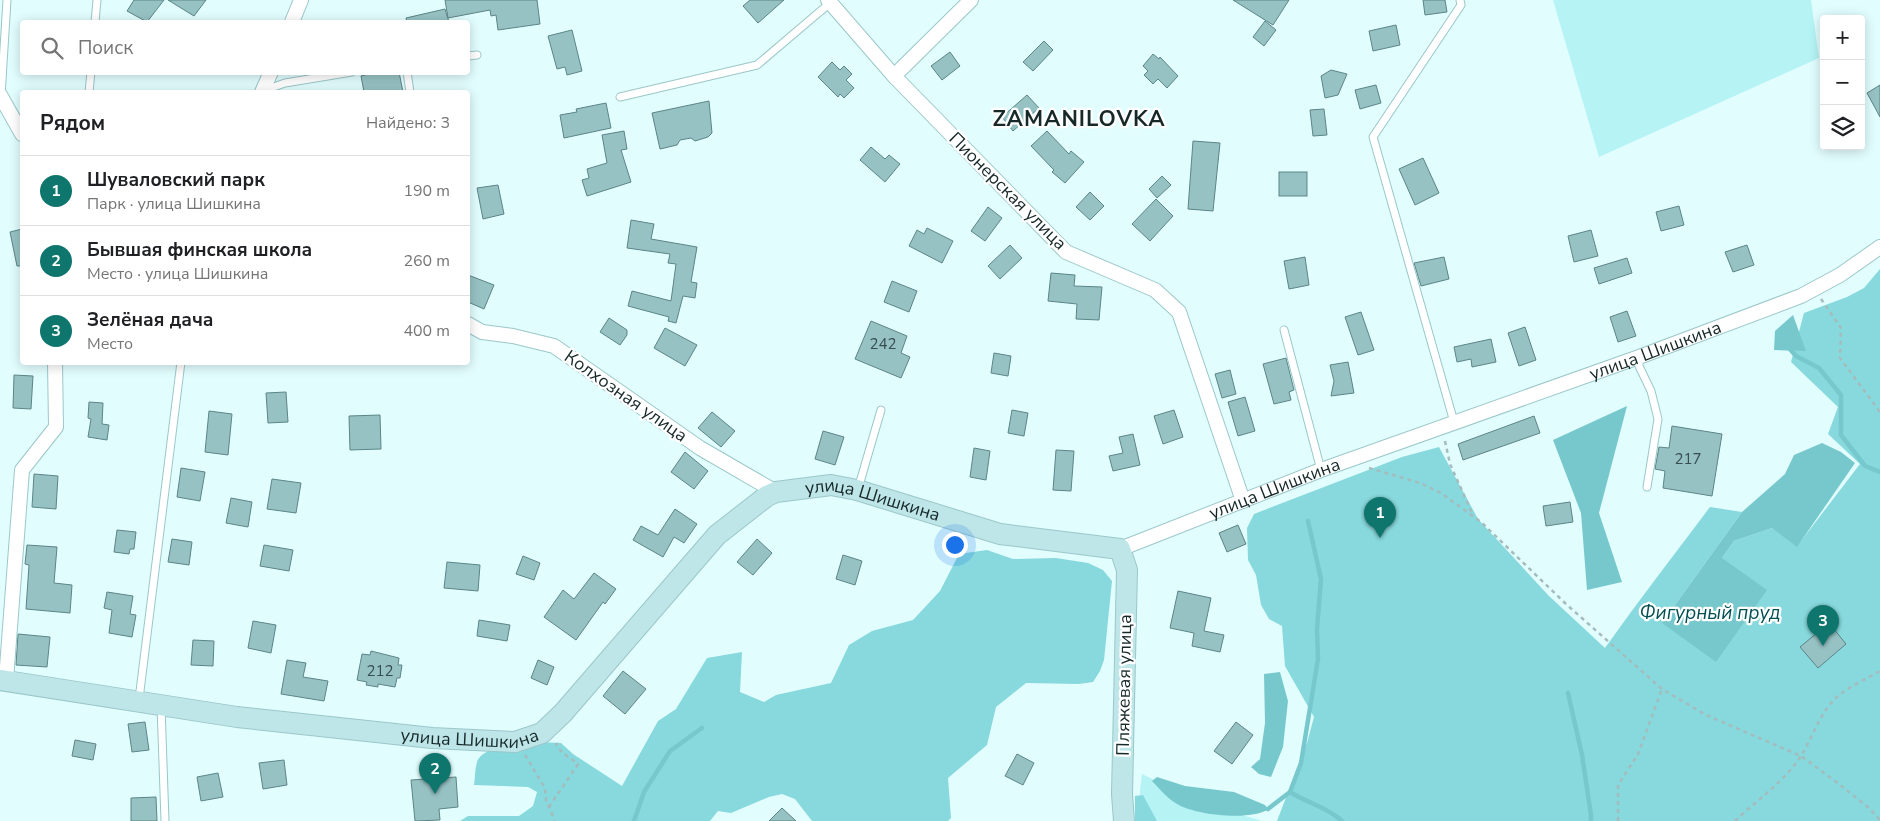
<!DOCTYPE html>
<html lang="ru">
<head>
<meta charset="utf-8">
<style>
  :root { --surface:#fff; --page:#f6f6f6; --text:#202124; --muted:#757577; --line:#e0e0e0; --accent:#0f766e }
  body { margin:0; font-family:"Nunito Sans",sans-serif; background:var(--page); color:var(--text) }
  .controls { position:absolute; right:15px; top:15px; display:grid; overflow:hidden; border-radius:5px; box-shadow:0 2px 12px #0003 }
  .controls button { width:45px; height:45px; display:grid; place-items:center; padding:0; border:0; border-bottom:1px solid var(--line); background:var(--surface); color:var(--text); font:25px sans-serif }
  .you { position:absolute; left:954px; top:544px; width:18px; height:18px; margin:-12px; border:4px solid #fff; border-radius:50%; background:#1a73e8; box-shadow:0 0 0 8px #1a73e833 }
  .badge { display:grid; place-items:center; width:32px; height:32px; border-radius:50%; background:var(--accent); color:#fff; font-size:16px; font-weight:700 }
  .pin { position:absolute; translate:-50% -41px; filter:drop-shadow(0 1px 2px #0008) }
  .pin::after { content:''; position:absolute; top:26px; width:18px; height:15px; background:inherit; clip-path:polygon(0 0,100% 0,50% 100%) }
  .list { margin:0; padding:0; list-style:none }
  h2 { display:flex; justify-content:space-between; align-items:center; height:65px; margin:0; padding:0 20px; font-size:21px }
  h2 small { font-size:16px; font-weight:400; color:var(--muted) }
  .list li { display:grid; grid-template-columns:32px 1fr auto; gap:15px; align-items:center; box-sizing:border-box; height:70px; padding:0 20px; border-top:1px solid var(--line) }
  .list b { display:block; font-size:19px; white-space:nowrap }
  .list p { margin:0; font-size:16px; white-space:nowrap; color:var(--muted) }
  .list em { font-size:16px; font-style:normal; color:var(--muted) }
  .icon { flex:none; width:28px; height:28px; fill:none; stroke:currentColor; stroke-width:2; stroke-linecap:round; stroke-linejoin:round }
  .map { position:relative; flex:none; width:1880px; height:821px; overflow:hidden }
  .search { position:absolute; background:var(--surface); box-shadow:0 2px 12px #0003; left:20px; top:20px; width:450px; height:55px; display:flex; align-items:center; gap:12px; box-sizing:border-box; padding:0 18px; border-radius:5px; color:var(--muted); font-size:19px }
  .panel { position:absolute; background:var(--surface); box-shadow:0 2px 12px #0003; left:20px; top:90px; width:450px; height:275px; border-radius:5px }
  .map>svg:first-child { display:block }
</style>
</head>
<body>
<div class="map">
<svg width="1880" height="821" viewBox="0 0 1880 821">
  <rect width="100%" height="100%" fill="#e2fdfe"/>
  <g fill="#b5f3f5">
    <path d="M1553,0H1811L1819,58L1599,157Z"/>
    <path d="M1142,774L1202,803L1262,821H1140V790Z"/>
  </g>
  <g fill="#87d9dd">
    <path d="M1880,269V821H1277L1307,743L1314,717L1285,666L1282,626L1269,619L1261,605L1256,575L1248,560L1247,528L1254,514L1402,457L1439,447L1478,519L1549,596L1605,648C1639,600 1675,554 1710,507L1742,512L1662,623L1722,558L1734,541L1772,528L1801,541L1860,464L1828,434L1838,407L1791,362L1804,313L1847,297L1864,288Z"/>
    <path d="M987,550L1013,559L1056,558L1088,563L1103,570L1112,581L1104,660L1100,671L1093,682L1079,684L1026,683L996,707L987,745L948,778L951,818L948,821H812L795,799L782,794L769,797L731,813L718,811L710,821H460L468,816H519L533,806L537,792L528,787L474,785C475,778 475,769 477,762C484,741 543,742 561,743L573,754L622,786L658,721L676,709L707,658L742,652L740,692L764,702L776,695L831,683L849,645L872,631L913,620L940,591L959,554Z"/>
    <path d="M1143,795L1157,821H1135V796Z"/>
  </g>
  <g fill="#77c8cc">
    <path d="M1793,315L1806,351L1774,350L1775,331Z"/>
    <path d="M1627,406L1599,513L1622,582L1587,590L1581,513L1553,440Z"/>
    <path d="M1822,443L1841,452L1855,463L1797,547L1772,528L1734,541L1722,558L1767,590L1716,662L1662,623L1742,512L1785,474L1794,455Z"/>
    <path d="M1280,672L1288,701L1283,747L1271,777L1259,774L1251,767L1260,759L1265,723L1264,674Z"/>
    <path d="M1157,777L1185,786L1234,792L1265,805L1268,809C1254,821 1192,816 1174,802C1166,797 1159,788 1152,781Z"/>
  </g>
  <g fill="none" stroke-linecap="round" stroke-linejoin="round">
    <g stroke="#77c8cc" stroke-width="4.5">
      <path d="M1788,347L1796,356L1819,368L1841,395V435L1865,466L1880,472"/>
      <path d="M1308,521L1321,579L1317,629L1318,659L1301,763L1290,792C1307,803 1327,807 1342,821"/>
      <path d="M1568,693L1582,755L1591,815V821"/>
      <path d="M1268,809L1290,792"/>
      <path d="M634,821L644,792L670,751L702,728"/>
    </g>
  </g>
  <g fill="#97c2c4" stroke="#5b8587">
    <path d="M134,0H164L147,22L127,11Z"/>
    <path d="M168,0H206L194,16Z"/>
    <path d="M445,0H537L540,24L498,30L496,15L491,16L490,10L448,18Z"/>
    <path d="M750,0H784L758,23L743,6Z"/>
    <path d="M1233,0H1289L1273,25Z"/>
    <path d="M1423,0H1445L1447,12L1425,15Z"/>
    <path d="M445,9L449,22H407L406,18Z"/>
    <path d="M1265,21L1276,30L1264,46L1253,37Z"/>
    <path d="M1396,25L1400,45L1373,51L1369,31Z"/>
    <path d="M572,30L582,71L567,75L565,67L557,69L548,36Z"/>
    <path d="M1044,41L1053,50L1033,71L1023,62Z"/>
    <path d="M950,52L960,66L942,80L931,66Z"/>
    <path d="M1153,54L1159,59L1160,57L1178,76L1167,88L1158,79L1153,84L1144,75L1148,71L1143,66Z"/>
    <path d="M832,62L840,70L844,66L852,74L846,80L854,88L844,98L840,94L838,97L818,77Z"/>
    <path d="M1331,70L1347,74L1338,95L1325,98L1321,76Z"/>
    <path d="M377,72H399L403,92H364L361,76Z"/>
    <path d="M1376,85L1381,103L1360,109L1355,90Z"/>
    <path d="M1880,85V117L1867,93Z"/>
    <path d="M1027,95L1039,108L1013,131L1002,117Z"/>
    <path d="M709,101L712,133L708,137L695,141L691,138L680,140L677,145L660,149L652,113Z"/>
    <path d="M606,103L611,128L564,138L560,115L577,112L576,109Z"/>
    <path d="M1324,109L1327,135L1313,136L1310,110Z"/>
    <path d="M624,131L627,149L621,150L631,182L587,196L582,180L589,178L587,169L607,163L602,135Z"/>
    <path d="M1047,131L1069,154L1071,151L1084,162L1065,183L1052,172L1054,170L1031,146Z"/>
    <path d="M1193,141L1220,143L1213,211L1188,209Z"/>
    <path d="M871,147L885,159L889,155L900,164L885,182L860,160Z"/>
    <path d="M1423,158L1439,193L1415,205L1399,169Z"/>
    <rect x="1279" y="172" width="28" height="24"/>
    <path d="M1162,176L1171,185L1157,198L1149,189Z"/>
    <path d="M498,185L504,214L483,219L477,188Z"/>
    <path d="M1090,192L1104,206L1090,220L1076,207Z"/>
    <path d="M1156,199L1173,216L1150,241L1132,224Z"/>
    <path d="M1679,206L1684,225L1661,231L1656,212Z"/>
    <path d="M988,207L1002,218L985,241L971,231Z"/>
    <path d="M631,220L654,224L651,239L697,247L691,282L697,283L695,298L683,296L676,323L668,321L669,317L628,306L632,291L671,301L676,264L668,263L670,254L627,248Z"/>
    <path d="M927,228L953,241L942,263L909,246L917,230L924,234Z"/>
    <path d="M22,229V266H17L10,232Z"/>
    <path d="M1591,230L1598,256L1574,262L1568,236Z"/>
    <path d="M1010,245L1022,258L1000,279L988,266Z"/>
    <path d="M1747,245L1754,265L1733,272L1725,252Z"/>
    <path d="M1305,257L1309,285L1289,289L1284,261Z"/>
    <path d="M1444,257L1449,279L1421,286L1414,263Z"/>
    <path d="M1627,258L1632,273L1599,284L1594,268Z"/>
    <path d="M1051,273L1075,275L1074,286L1102,287L1099,320L1076,319L1077,304L1048,301Z"/>
    <path d="M468,275L494,285L484,309L468,302Z"/>
    <path d="M892,281L917,291L909,312L884,302Z"/>
    <path d="M1627,311L1636,336L1618,342L1610,317Z"/>
    <path d="M1361,312L1374,350L1358,355L1345,317Z"/>
    <path d="M609,318L627,330V335L620,345L600,332Z"/>
    <path d="M871,321L907,336L901,353L910,357L901,378L855,359Z"/>
    <path d="M1525,327L1536,360L1519,366L1508,333Z"/>
    <path d="M665,328L697,345L685,366L654,348Z"/>
    <path d="M1491,339L1496,362L1472,367L1471,359L1457,362L1454,347Z"/>
    <path d="M994,353L1011,356L1008,376L991,373Z"/>
    <path d="M1286,358L1294,390L1289,392L1291,400L1274,404L1263,364Z"/>
    <path d="M1348,362L1354,393L1331,396L1334,381L1330,365Z"/>
    <path d="M1230,370L1236,394L1222,398L1215,374Z"/>
    <path d="M14,375L33,376L31,409L13,408Z"/>
    <path d="M286,392L288,422L268,423L266,393Z"/>
    <path d="M1245,397L1255,431L1238,436L1228,402Z"/>
    <path d="M89,402L103,403L102,424L109,425L107,440L88,437L91,419L88,418Z"/>
    <path d="M1012,410L1028,413L1024,436L1008,433Z"/>
    <path d="M1174,410L1183,437L1163,444L1154,416Z"/>
    <path d="M209,411L232,414L228,455L205,452Z"/>
    <path d="M712,412L735,431L721,447L698,428Z"/>
    <path d="M380,415L381,449L350,450L349,416Z"/>
    <path d="M1534,416L1540,433L1463,460L1458,444Z"/>
    <path d="M1672,426L1722,434L1712,496L1663,488L1665,471L1655,469L1659,447L1669,448Z"/>
    <path d="M823,431L844,437L835,465L815,459Z"/>
    <path d="M1133,434L1140,465L1113,471L1109,456L1123,453L1119,437Z"/>
    <path d="M974,448L990,451L986,480L970,477Z"/>
    <path d="M1056,450L1074,451L1071,491L1053,490Z"/>
    <path d="M685,452L708,471L694,489L671,472Z"/>
    <path d="M181,468L205,472L200,501L177,497Z"/>
    <path d="M34,474L58,476L56,509L32,507Z"/>
    <path d="M272,479L301,483L296,513L267,509Z"/>
    <path d="M231,498L252,502L248,527L226,523Z"/>
    <path d="M1570,502L1573,522L1546,526L1543,506Z"/>
    <path d="M675,509L697,524L684,543L674,537L663,557L633,540L641,526L658,535Z"/>
    <path d="M1238,525L1246,544L1227,552L1219,533Z"/>
    <path d="M117,530L136,532L134,549H130L129,554L114,552Z"/>
    <path d="M172,539L192,542L189,565L168,562Z"/>
    <path d="M757,539L772,553L753,575L737,562Z"/>
    <path d="M27,545L57,547L54,583L72,585L70,613L26,609L29,565L25,564Z"/>
    <path d="M264,545L293,550L289,571L260,566Z"/>
    <path d="M843,555L862,561L855,585L836,579Z"/>
    <path d="M523,556L540,563L534,580L516,574Z"/>
    <path d="M447,562L480,565L478,591L444,588Z"/>
    <path d="M594,573L616,589L605,604L603,602L576,640L544,617L563,590L574,599Z"/>
    <path d="M1178,591L1211,598L1204,631L1224,635L1220,652L1192,646L1194,633L1170,628Z"/>
    <path d="M107,592L133,596L130,614L136,615L132,637L109,633L112,610L104,608Z"/>
    <path d="M479,620L510,625L507,641L477,636Z"/>
    <path d="M253,621L276,625L271,653L248,648Z"/>
    <path d="M1829,623L1846,644L1818,668L1800,647Z"/>
    <path d="M18,634L50,637L47,667L16,665Z"/>
    <path d="M193,640L214,641L213,666L191,665Z"/>
    <path d="M371,651L399,658L398,665H402L400,678H397L395,687L378,684V687L366,685L367,682L357,680L362,654L370,655Z"/>
    <path d="M287,660L306,663L303,677L328,681L324,701L281,694Z"/>
    <path d="M538,660L554,667L547,685L531,678Z"/>
    <path d="M623,671L646,689L625,714L603,696Z"/>
    <path d="M145,722L149,750L132,752L128,724Z"/>
    <path d="M1236,722L1253,735L1232,764L1214,751Z"/>
    <path d="M75,740L96,744L93,760L72,756Z"/>
    <path d="M1017,754L1034,763L1023,785L1005,776Z"/>
    <path d="M284,760L287,785L263,789L259,763Z"/>
    <path d="M218,773L223,797L201,801L197,777Z"/>
    <path d="M456,777L458,807L439,809L440,820L415,821L411,780Z"/>
    <path d="M156,797L157,821H131V798Z"/>
    <path d="M782,808L796,821H769Z"/>
  </g>
  <g fill="none" stroke-linecap="round" stroke-linejoin="round">
    <g stroke="#9bc7c9" stroke-width="9">
      <g id="lane">
        <path d="M95,22L97,0"/>
        <path d="M468,56L477,55"/>
        <path d="M407,72L410,92"/>
        <path d="M265,90L285,83L352,72"/>
        <path d="M89,92L91,72"/>
        <path d="M1,96L7,0"/>
        <path d="M620,97L757,65L830,3"/>
        <path d="M1284,330L1321,470"/>
        <path d="M1639,357V366L1651,391L1658,419L1647,487"/>
        <path d="M1454,422L1373,137L1461,5L1460,0"/>
        <path d="M858,489L881,410"/>
        <path d="M139,699L181,362"/>
        <path d="M161,706L165,821"/>
      </g>
    </g>
    <g stroke="#9bc7c9" stroke-width="16">
      <g id="street">
        <path d="M828,0L894,76L1066,252L1155,290L1179,312L1243,501"/>
        <path d="M292,22L301,0"/>
        <path d="M894,76L971,0"/>
        <path d="M262,92L271,72"/>
        <path d="M0,95L22,134"/>
        <path d="M468,324L482,332L513,336L554,346L700,448L776,492"/>
        <path id="s1" d="M1120,549L1321,470L1639,357L1801,296L1840,275L1880,247"/>
        <path d="M6,680L22,470L56,427L55,362"/>
      </g>
    </g>
    <g stroke="#9bc7c9" stroke-width="22">
      <g id="secondary">
        <path id="s2" d="M0,680L237,717L432,738L515,742L542,733L563,713L717,535L767,496L776,492L831,485L857,490L1000,534L1120,549L1127,570L1122,794L1124,821"/>
      </g>
    </g>
    <g stroke="#a4bcbd" stroke-width="2.5" stroke-dasharray="4 4" stroke-linecap="butt">
      <path d="M1821,299L1841,328L1840,358L1880,412"/>
      <path d="M1445,441L1450,464L1472,513"/>
      <path d="M1369,468L1420,483L1441,493L1481,522L1566,604L1662,689L1706,715L1801,756L1835,781L1869,808L1880,820"/>
      <path d="M525,755L545,788L546,800L555,821"/>
      <path d="M549,807L578,764C570,757 560,754 556,743"/>
      <path d="M1618,821V785L1638,754L1662,689"/>
      <path d="M1735,821C1757,800 1784,782 1801,756C1812,738 1818,718 1832,702C1842,690 1866,679 1880,671"/>
    </g>
    <use href="#lane" stroke="#fff" stroke-width="7"/>
    <use href="#street" stroke="#fff" stroke-width="14"/>
    <use href="#secondary" stroke="#bee6e8" stroke-width="20"/>
  </g>
  <g text-anchor="middle" dominant-baseline="central" stroke-width="4.5" stroke-linejoin="round" paint-order="stroke">
    <g font-size="15" fill="#374e50">
      <text x="883" y="344">242</text>
      <text x="1688" y="459">217</text>
      <text x="380" y="671">212</text>
    </g>
    <g font-size="18" fill="#172829" stroke="#fff">
      <text transform="translate(1008 191) rotate(45)">Пионерская улица</text>
      <text stroke="none"><textPath href="#s1" startOffset="571">улица Шишкина</textPath></text>
      <text transform="translate(626 396) rotate(35)">Колхозная улица</text>
      <text stroke="none"><textPath href="#s1" startOffset="166">улица Шишкина</textPath></text>
      <text stroke="none"><textPath href="#s2" startOffset="984">улица Шишкина</textPath></text>
      <text transform="translate(1124 685) rotate(-89)">Пляжевая улица</text>
      <text stroke="none"><textPath href="#s2" startOffset="474">улица Шишкина</textPath></text>
    </g>
    <g font-size="19" font-style="italic" fill="#004f52" stroke="#fff">
      <text x="1710" y="613">Фигурный пруд</text>
    </g>
    <g font-size="22" font-weight="bold" letter-spacing="1" fill="#172829" stroke="#fff">
      <text x="1079" y="119">ZAMANILOVKA</text>
    </g>
  </g>
</svg>
<div class="controls">
<button>+</button>
<button>−</button>
<button><svg class="icon" aria-label="layers" viewBox="0 0 24 24"><path d="M12 4l9 5-9 5-9-5zM3 14l9 5 9-5"/></svg></button>
</div>
<div class="you"></div>
<div class="pin badge" style="left:1380px;top:538px">1</div>
<div class="pin badge" style="left:435px;top:794px">2</div>
<div class="pin badge" style="left:1823px;top:646px">3</div>
<div class="search"><svg class="icon" aria-label="search" viewBox="0 0 24 24"><circle cx="10" cy="10" r="6"/><path d="M15 15l6 6"/></svg>Поиск</div>
<section class="panel">
<h2>Рядом<small>Найдено: 3</small></h2>
<ul class="list">
<li><span class="badge">1</span><div><b>Шуваловский парк</b><p>Парк · улица Шишкина</p></div><em>190 m</em></li>
<li><span class="badge">2</span><div><b>Бывшая финская школа</b><p>Место · улица Шишкина</p></div><em>260 m</em></li>
<li><span class="badge">3</span><div><b>Зелёная дача</b><p>Место</p></div><em>400 m</em></li>
</ul>
</section>
</div>
</body>
</html>
